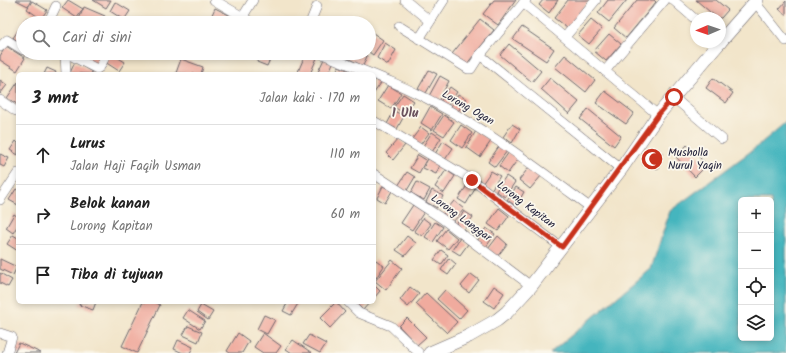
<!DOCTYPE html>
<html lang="id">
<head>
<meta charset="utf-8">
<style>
  :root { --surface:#fff; --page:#f6f6f6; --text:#222; --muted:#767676; --line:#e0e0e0 }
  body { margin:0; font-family:Kalam,sans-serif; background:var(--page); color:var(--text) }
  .controls { position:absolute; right:12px; bottom:12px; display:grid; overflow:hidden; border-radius:6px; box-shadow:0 2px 6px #0003 }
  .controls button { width:36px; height:36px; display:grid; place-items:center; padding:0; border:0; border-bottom:1px solid var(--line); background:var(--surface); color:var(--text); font:20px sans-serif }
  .compass { position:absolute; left:690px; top:12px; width:36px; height:36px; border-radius:50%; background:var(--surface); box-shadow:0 2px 6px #0003; rotate:268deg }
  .stop { position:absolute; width:12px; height:12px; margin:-9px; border:3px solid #c8321e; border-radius:50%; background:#fff }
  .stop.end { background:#c8321e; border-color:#fff; box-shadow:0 1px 4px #0008 }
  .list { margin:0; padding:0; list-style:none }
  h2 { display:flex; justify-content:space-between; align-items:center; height:52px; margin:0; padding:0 16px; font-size:17px }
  h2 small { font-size:13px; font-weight:400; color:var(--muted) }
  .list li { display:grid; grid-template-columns:26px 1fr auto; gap:12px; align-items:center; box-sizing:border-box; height:60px; padding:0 16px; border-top:1px solid var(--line) }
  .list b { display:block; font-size:15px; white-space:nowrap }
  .list p { margin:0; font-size:13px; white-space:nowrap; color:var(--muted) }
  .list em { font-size:13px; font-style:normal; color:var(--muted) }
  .icon { flex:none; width:22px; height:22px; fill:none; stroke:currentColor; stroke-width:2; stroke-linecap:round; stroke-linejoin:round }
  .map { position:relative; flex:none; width:786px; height:353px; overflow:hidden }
  .search { position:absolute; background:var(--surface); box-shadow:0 2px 6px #0003; left:16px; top:16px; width:360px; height:44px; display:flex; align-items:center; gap:10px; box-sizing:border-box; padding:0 14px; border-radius:22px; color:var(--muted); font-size:15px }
  .panel { position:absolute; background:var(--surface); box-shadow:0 2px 6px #0003; left:16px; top:72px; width:360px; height:232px; border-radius:6px }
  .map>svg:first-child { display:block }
</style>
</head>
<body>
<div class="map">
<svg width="786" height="353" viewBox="0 0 786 353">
  <rect width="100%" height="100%" fill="#fbf7ec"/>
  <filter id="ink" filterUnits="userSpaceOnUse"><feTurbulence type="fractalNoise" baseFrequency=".025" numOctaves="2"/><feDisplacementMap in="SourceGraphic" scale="8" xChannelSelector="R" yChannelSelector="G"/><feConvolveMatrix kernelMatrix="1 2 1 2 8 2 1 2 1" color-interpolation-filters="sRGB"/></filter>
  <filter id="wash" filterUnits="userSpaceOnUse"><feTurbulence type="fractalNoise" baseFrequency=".012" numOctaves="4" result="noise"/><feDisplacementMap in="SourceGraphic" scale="16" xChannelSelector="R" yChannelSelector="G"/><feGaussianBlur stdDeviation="0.9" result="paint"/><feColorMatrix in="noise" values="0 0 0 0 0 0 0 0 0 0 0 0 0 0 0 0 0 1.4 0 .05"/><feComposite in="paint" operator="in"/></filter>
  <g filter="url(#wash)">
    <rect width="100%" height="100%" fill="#f2e5ca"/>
    <path fill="#45b5be" stroke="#346c7c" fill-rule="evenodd" d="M786,122V353H550L651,269L670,211L754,149ZM741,200H771V338H741Z"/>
    <g id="blocks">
      <g fill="#f0ab9e">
        <path d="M16,0H31L28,6Z"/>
        <path d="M68,0L83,9L77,18L62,8Z"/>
        <path d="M93,0H111L106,8Z"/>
        <path d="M494,0H516L498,25L483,14Z"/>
        <path d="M543,0H558L549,13L539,5Z"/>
        <path d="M568,0H590L567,28L554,18Z"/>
        <path d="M608,0H627L609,22L598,13Z"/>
        <path d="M637,0H654L656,2L626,38L614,28Z"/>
        <path d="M696,0H716L728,10L721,18H717Z"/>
        <path d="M32,1L47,10L41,19L27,9Z"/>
        <path d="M786,1V15L779,9Z"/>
        <path d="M115,2L130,11L124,20L110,11Z"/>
        <path d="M84,7L105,16L102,23H87L79,19Z"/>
        <path d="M215,8L229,15L225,23L211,17Z"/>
        <path d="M52,15L68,23H48Z"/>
        <path d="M27,17L36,23H23V27L21,26Z"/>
        <path d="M480,19L494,30L466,65L452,54Z"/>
        <path d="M591,20L602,29L589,44L578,35Z"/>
        <path d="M522,27L554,49L546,61L513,39Z"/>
        <path d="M19,29L23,31V44L13,38Z"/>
        <path d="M373,33L383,40L373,55L369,52V39Z"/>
        <path d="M609,34L621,44L606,61L594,51Z"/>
        <path d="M385,43L396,50L388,65L377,58Z"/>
        <path d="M509,44L541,71L532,82L500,55Z"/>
        <path d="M6,46L25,58L17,71L0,60V56Z"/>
        <path d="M91,53H104L98,66L87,61Z"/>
        <path d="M110,53L125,62L119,71L105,62Z"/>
        <path d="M261,53H273L267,66L257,62Z"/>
        <path d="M306,53L317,58L310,74H297Z"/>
        <path d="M347,53H362L367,56L363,66L345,57Z"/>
        <path d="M565,55L595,80L586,92L555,67Z"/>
        <path d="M181,59L203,67L201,74L176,73Z"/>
        <path d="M324,59L333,63L328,74H317Z"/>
        <path d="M75,62L92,72L91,74L70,73Z"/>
        <path d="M339,66L351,72L350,74H335Z"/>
        <path d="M47,68L56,72L55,74H44Z"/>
        <path d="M429,70L437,74L426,93L418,89Z"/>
        <path d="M440,76L449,81L438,102L429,96Z"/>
        <path d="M550,78L579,102L569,114L541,89Z"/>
        <path d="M713,78L733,93L726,103L706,88Z"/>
        <path d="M374,79L381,83L374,93Z"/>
        <path d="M0,80L7,85L0,94Z"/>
        <path d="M18,82V103L17,104L7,98Z"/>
        <path d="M388,85L401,93L391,109L378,101Z"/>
        <path d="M450,87L457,92L447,107L440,102Z"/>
        <path d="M605,91L634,113L626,124L596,103Z"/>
        <path d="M403,94L414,101L405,114L394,107Z"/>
        <path d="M458,94L466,99L457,113L450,108Z"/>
        <path d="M430,107L442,114L432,130L421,123Z"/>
        <path d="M588,109L621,136L614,146L580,119Z"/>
        <path d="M394,111L404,116L397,129L387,124Z"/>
        <path d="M444,115L454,122L444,136L434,130Z"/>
        <path d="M512,124L520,129L512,143L503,137Z"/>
        <path d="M461,125L472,133L462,148L451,140Z"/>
        <path d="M421,127L429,133L420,145L412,139Z"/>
        <path d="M476,131L491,141L480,157L466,147Z"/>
        <path d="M432,132L441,138L432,152L423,146Z"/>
        <path d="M398,139L405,145L393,160L386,153Z"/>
        <path d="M16,141L18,143V155L10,150Z"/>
        <path d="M443,141L453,148L444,161L435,154Z"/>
        <path d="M500,145L507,151L495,167L488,162Z"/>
        <path d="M687,145L707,165L695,177L676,157Z"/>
        <path d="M646,149L662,153L659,169L643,165Z"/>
        <path d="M509,152L518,159L508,173L499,166Z"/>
        <path d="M0,154L9,158L4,167L0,165Z"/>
        <path d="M418,155L426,160L419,173L410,168Z"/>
        <path d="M429,157L441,163L436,174L423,168Z"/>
        <path d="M530,166L542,175L530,189L519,180Z"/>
        <path d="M446,170L455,176L444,193L435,187Z"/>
        <path d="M491,171L500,176L491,190L482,184Z"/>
        <path d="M407,172L415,177L406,192L398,186Z"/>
        <path d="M506,176L515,182L505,197L496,191Z"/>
        <path d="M417,182L430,189L424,200L411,193Z"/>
        <path d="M468,184L475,189L466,204L458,199Z"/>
        <path d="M383,186L392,191L385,203L377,198Z"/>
        <path d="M516,187L524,192L516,206L507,200Z"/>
        <path d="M16,189L18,190V205L9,200Z"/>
        <path d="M432,190L443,196L437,208L426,202Z"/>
        <path d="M454,201L464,209L453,222L443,214Z"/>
        <path d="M413,205L424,212L412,230L401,223Z"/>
        <path d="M499,208L509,216L498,231L488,224Z"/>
        <path d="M464,211L473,217L463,231L455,226Z"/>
        <path d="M14,214L18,217V225L13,233L6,228Z"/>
        <path d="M423,218L431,224L422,236L414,231Z"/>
        <path d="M435,222L443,227L433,242L425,237Z"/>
        <path d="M486,228L495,234L486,247L477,241Z"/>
        <path d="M446,229L457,238L448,249L437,241Z"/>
        <path d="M13,235L18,238V251L7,244Z"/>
        <path d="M407,236L416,243L405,256L396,250Z"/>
        <path d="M498,236L507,244L497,257L488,249Z"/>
        <path d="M460,238L468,244L460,255L452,250Z"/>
        <path d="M441,250L448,255L441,265L434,260Z"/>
        <path d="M449,258L456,264L448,275L441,270Z"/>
        <path d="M0,259L17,267L13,275L0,269Z"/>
        <path d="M376,260L384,266L376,278L374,276V262Z"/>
        <path d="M392,260L402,268L386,290L375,281Z"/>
        <path d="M0,273L12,280L8,287L0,283Z"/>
        <path d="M471,274L479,280L469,293L461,286Z"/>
        <path d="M374,285L380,291L374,298Z"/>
        <path d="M494,286L504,293L494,308L484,301Z"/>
        <path d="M410,287L419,294L408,307L400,300Z"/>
        <path d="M445,290L467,310L459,319L437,299Z"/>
        <path d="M426,293L457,322L447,333L416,304Z"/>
        <path d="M80,302H96L93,310L79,305Z"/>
        <path d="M143,302H155L160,305L137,353L122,346Z"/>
        <path d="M288,302H299L291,315L283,311Z"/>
        <path d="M336,302L345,312L330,328L320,318Z"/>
        <path d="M355,302H370L363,310Z"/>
        <path d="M201,305L213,312L208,320L197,312Z"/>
        <path d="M188,310L205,321L200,329L183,318Z"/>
        <path d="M264,315L275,320L267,334L257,329Z"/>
        <path d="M407,318L426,337L417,345L399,326Z"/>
        <path d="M188,326L202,332L198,342L183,335Z"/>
        <path d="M238,333L249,341L242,353H230L227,351Z"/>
        <path d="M263,333L281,346L276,353H263L254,347Z"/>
        <path d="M309,335L326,344L320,353L303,344Z"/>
        <path d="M178,340L193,347L190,353H183L174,349Z"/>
        <path d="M293,340L312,353H292L286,349Z"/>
        <path d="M19,343L41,353H14Z"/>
      </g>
    </g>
  </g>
  <g filter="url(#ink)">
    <use href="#blocks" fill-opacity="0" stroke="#6b666d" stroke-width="1"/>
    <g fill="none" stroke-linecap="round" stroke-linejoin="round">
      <g stroke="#6b666d" stroke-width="10">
        <g id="street">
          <path d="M214,0L253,23"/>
          <path d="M405,0L430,21"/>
          <path d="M526,0L480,55L621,169"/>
          <path d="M673,0L696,20"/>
          <path d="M755,2L786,41"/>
          <path d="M523,3L658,115"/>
          <path d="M242,18L253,0"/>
          <path d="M48,23L56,6"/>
          <path d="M310,23L317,6"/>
          <path d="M399,26L468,69H471L480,55"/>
          <path d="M565,37L596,0"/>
          <path d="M419,39L444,0"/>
          <path d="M0,47L7,40L23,50"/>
          <path d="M29,53H31"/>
          <path d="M65,53L66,74"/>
          <path d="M66,53L97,69L100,67L107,53"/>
          <path d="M320,53C359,69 399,83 437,104C492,133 541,171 591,208"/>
          <path d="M605,71L665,0"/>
          <path d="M673,97L722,139"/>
          <path d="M0,100L16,111"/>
          <path d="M374,121L472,180L561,247"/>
          <path d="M374,174L441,218L531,286"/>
          <path d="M0,200L18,173"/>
          <path d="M348,302L359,313L391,326L419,353"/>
          <path d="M0,333L12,337L7,353"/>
        </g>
      </g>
      <g stroke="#6b666d" stroke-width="14">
        <g id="secondary">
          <path d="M720,42L757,0"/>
          <path d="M430,353L469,336L497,320L507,312L531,286L621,169L658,115L720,42"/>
        </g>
      </g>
      <use href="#street" stroke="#fff" stroke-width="9"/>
      <use href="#secondary" stroke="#fff" stroke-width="13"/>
    </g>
  </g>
  <g fill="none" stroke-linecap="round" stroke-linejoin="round" filter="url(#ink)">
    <path stroke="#c8321e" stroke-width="5" d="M472,180L562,247L658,115L674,97"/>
  </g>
  <defs>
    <g id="mosque-disc" transform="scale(1.15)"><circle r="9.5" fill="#c8321e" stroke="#fbf7ec"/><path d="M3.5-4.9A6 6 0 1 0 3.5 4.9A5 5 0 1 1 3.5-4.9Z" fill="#fff"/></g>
  </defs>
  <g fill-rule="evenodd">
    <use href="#mosque-disc" x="652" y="159"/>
  </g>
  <g text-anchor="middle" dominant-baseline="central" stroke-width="3.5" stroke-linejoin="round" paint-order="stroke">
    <g font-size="11" fill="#22223b" stroke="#fbf7ec">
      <text transform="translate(468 108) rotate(30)">Lorong Ogan</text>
      <text transform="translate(526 205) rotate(37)">Lorong Kapitan</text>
      <text transform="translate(461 218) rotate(36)">Lorong Langgar</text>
    </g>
    <g font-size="11" fill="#22223b" stroke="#fbf7ec" text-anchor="start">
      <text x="668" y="153">Musholla<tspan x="668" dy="13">Nurul Yaqin</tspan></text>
    </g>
    <g font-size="13" font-weight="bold" fill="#6a525e" stroke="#fbf7ec">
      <text x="405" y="113">1 Ulu</text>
    </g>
  </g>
</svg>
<div class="controls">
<button>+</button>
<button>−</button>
<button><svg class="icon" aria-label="locate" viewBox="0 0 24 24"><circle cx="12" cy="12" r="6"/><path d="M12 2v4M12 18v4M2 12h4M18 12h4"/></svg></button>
<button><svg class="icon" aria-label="layers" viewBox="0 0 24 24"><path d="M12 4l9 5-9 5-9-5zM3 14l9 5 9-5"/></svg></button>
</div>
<svg class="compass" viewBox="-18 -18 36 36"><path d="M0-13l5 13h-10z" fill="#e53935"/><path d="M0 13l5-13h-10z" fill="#767676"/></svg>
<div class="stop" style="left:674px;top:97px"></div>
<div class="stop end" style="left:472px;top:180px"></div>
<div class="search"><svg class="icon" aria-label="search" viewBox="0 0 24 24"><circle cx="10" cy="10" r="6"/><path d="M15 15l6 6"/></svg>Cari di sini</div>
<section class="panel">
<h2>3 mnt<small>Jalan kaki · 170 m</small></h2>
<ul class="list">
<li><svg class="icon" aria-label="ahead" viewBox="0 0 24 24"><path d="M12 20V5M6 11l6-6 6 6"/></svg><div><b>Lurus</b><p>Jalan Haji Faqih Usman</p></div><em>110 m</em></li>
<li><svg class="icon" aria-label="right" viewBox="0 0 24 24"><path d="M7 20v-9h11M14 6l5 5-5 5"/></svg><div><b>Belok kanan</b><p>Lorong Kapitan</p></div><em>60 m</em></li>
<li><svg class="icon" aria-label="arrive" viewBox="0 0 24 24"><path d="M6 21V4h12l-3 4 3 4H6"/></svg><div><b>Tiba di tujuan</b></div></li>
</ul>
</section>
</div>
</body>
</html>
